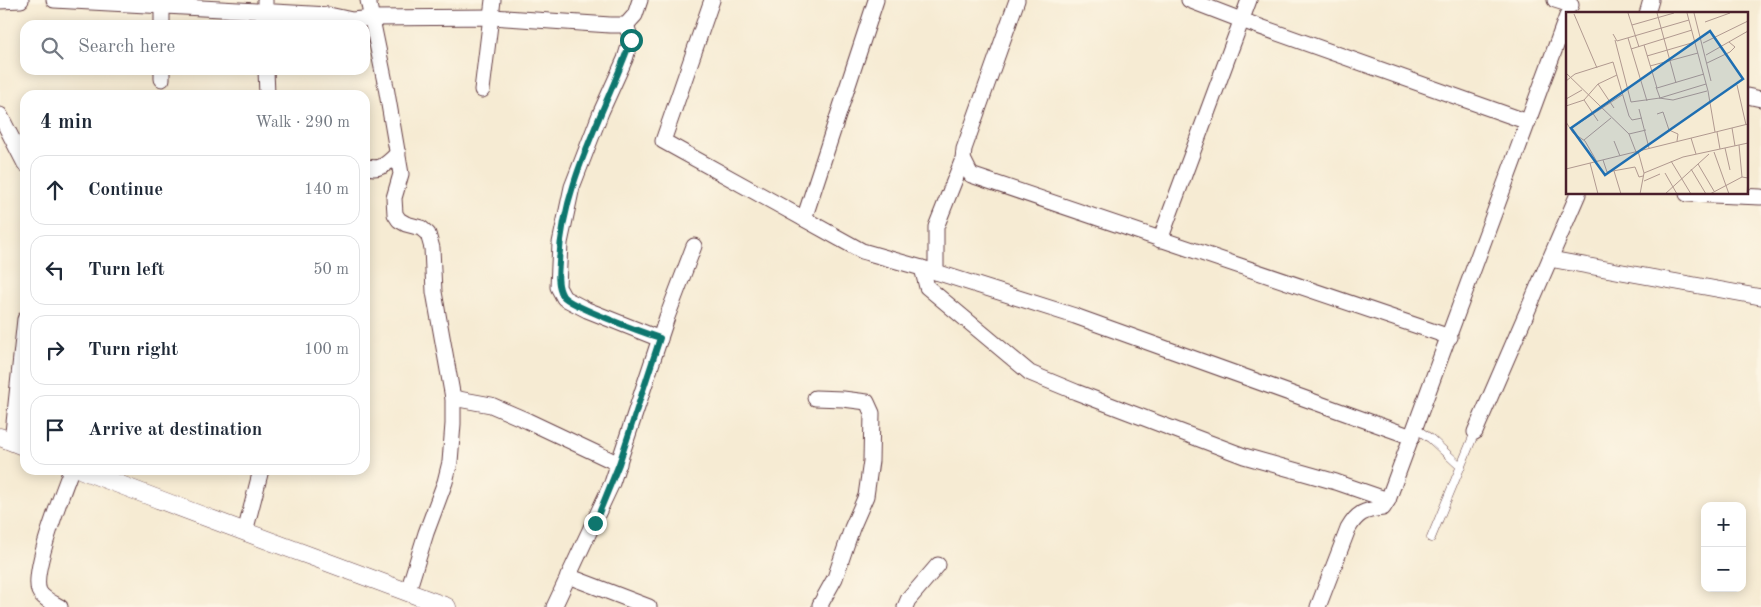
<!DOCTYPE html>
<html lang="en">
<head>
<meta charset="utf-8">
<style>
  :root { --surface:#fff; --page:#f6f6f7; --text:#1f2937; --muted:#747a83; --line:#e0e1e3 }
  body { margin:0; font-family:"Old Standard TT",serif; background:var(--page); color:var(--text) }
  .controls { position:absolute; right:15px; bottom:15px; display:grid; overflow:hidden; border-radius:10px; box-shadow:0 2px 12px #0003 }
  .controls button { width:45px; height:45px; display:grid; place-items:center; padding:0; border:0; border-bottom:1px solid var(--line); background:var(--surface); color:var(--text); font:25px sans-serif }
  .stop { position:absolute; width:15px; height:15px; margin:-11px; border:4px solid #0f766e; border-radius:50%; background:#fff }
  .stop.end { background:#0f766e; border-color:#fff; box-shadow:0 1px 5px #0008 }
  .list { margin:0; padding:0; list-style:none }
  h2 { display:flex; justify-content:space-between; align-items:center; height:65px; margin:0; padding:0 20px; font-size:21px }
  h2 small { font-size:16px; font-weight:400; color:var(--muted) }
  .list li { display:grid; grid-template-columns:32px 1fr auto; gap:15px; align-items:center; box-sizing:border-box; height:70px; margin:0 10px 10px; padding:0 10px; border:1px solid var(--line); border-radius:15px }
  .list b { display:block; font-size:19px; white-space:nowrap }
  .list em { font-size:16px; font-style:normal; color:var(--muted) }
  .icon { flex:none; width:28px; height:28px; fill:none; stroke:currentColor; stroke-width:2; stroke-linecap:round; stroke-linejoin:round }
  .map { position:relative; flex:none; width:1761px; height:607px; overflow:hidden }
  .search { position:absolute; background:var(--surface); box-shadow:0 2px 12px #0003; left:20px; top:20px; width:350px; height:55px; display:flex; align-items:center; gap:12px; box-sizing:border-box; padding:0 18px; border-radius:15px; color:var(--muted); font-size:19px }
  .panel { position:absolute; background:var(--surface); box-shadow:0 2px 12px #0003; left:20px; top:90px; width:350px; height:385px; border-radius:15px }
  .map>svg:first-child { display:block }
</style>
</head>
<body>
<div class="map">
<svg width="1761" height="607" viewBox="0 0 1761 607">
  <rect width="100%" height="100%" fill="#fcf5e5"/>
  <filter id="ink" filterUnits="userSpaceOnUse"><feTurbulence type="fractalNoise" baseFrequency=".02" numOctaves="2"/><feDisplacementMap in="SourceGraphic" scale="10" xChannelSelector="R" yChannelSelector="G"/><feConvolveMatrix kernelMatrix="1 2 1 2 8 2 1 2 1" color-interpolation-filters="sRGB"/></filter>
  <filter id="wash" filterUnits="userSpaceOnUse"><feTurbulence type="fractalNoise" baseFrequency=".0096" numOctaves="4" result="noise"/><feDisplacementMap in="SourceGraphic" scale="20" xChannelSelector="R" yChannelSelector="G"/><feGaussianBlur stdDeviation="1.12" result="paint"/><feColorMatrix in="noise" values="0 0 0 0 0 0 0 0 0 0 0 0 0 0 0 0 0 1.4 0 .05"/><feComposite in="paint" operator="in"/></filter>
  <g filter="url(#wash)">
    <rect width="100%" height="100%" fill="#f6ebd3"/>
  </g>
  <g filter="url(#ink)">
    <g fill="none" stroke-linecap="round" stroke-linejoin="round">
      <g stroke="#643e44" stroke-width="9">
        <g id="service">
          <path d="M1415,428L1431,439L1461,467"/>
          <path d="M1431,538L1475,432"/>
        </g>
      </g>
      <g stroke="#643e44" stroke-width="17">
        <g id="minor">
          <path d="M54,0L329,15L352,20L373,18L492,17L610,25H626L635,15L640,0"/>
          <path d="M265,0V25"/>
          <path d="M368,0L386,87L401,174L394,198L395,214L399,220L406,224L421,228L428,234L432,248L434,292L453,398V424L450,462L445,482L426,533L408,591"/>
          <path d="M712,0L663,141L862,251L936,272V227L963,159"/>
          <path d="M1017,0L964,149L963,159L971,175L1450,337"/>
          <path d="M1189,0L1241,20L1528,122"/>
          <path d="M1555,0L1571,5"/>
          <path d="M0,1L21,0"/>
          <path d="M162,5V25"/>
          <path d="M1647,14L1651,0"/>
          <path d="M626,25L631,39L625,59L601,112L572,187L560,243L558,287L564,298L587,310L660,339"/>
          <path d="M162,70V79"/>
          <path d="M266,70L267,95"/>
          <path d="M482,90L493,0"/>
          <path d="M1747,96L1761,99"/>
          <path d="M0,115L25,164"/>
          <path d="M365,166C380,172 388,163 398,153"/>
          <path d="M1687,194L1761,197"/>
          <path d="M804,219L876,0"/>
          <path d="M1160,240L1249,0"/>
          <path d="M1550,259L1761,297"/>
          <path d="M922,268L927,287L1030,373L1076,392L1244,456L1336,482L1388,500"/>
          <path d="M936,272L1075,316L1412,437"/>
          <path d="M453,398L491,405L528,421L619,464"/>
          <path d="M815,398L843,399L867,402L872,413L871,461L866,496L852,528L835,578L820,605L821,607"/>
          <path d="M1475,432L1578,194"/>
          <path d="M12,442L25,319"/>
          <path d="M245,532L261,470"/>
          <path d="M568,576L649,607"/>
          <path d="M60,607C53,603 42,598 39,591C31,571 63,492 71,470"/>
          <path d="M554,607L612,483L667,317L694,246"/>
          <path d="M905,607L908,600L938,565"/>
          <path d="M1318,607L1348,529C1357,513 1364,510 1383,508L1388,500L1567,16"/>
        </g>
      </g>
      <g stroke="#643e44" stroke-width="19">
        <g id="tertiary">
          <path d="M0,437L25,447"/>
          <path d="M82,470C203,517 325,561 447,607"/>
        </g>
      </g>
      <use href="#service" stroke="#fff" stroke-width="8"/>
      <use href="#minor" stroke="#fff" stroke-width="15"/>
      <use href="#tertiary" stroke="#fff" stroke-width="18"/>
    </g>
  </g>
  <g fill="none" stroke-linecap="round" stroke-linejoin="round" filter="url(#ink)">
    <path stroke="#0f766e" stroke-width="6" d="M595,523L619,464L660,338C644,333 570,306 563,296C557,286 558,274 559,263C562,182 605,113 631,40"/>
  </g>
  <g transform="translate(1566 12)">
    <rect width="182" height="182" fill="#f6ebd3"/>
    <path fill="none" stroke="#b19990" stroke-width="1" d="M62,1L73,35M91,1L110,71M121,1L142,79L149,120M128,1L145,69M8,2L31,56M139,10L164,1M66,13L108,1M47,22L51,29L123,8M62,26L81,89M49,28L65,90L94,86L90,75M137,31L182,9M78,33L91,76L138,62M65,37L126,18M140,43L182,19M81,44L129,30M141,51L164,40L169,35L163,30M84,54L132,41M0,61L63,122L70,140M0,69L9,62L47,50L63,104L66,108L76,106M32,72L48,96M171,73L180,113M93,86L107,88L141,79M94,86L140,72M0,87L16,78M0,94L18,88M73,97L83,136M91,102L97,100L103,118L112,122L111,129M32,109L18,88L32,72L51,63M0,110L7,121L19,129L31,150M166,116L169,134M4,117L56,83M151,120L154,137M63,122L80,118M125,126L130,142M18,128L45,106M48,129L54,144M173,133L176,165M159,136L164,158M72,139L78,161L74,182M148,140L163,182M37,148L41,160L69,155L73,165L77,164M105,149L125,182M24,151L32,182M132,152L148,179M0,157L182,112M125,157L140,182M48,159L55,182M78,161L117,145L182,131M99,161L111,182M78,169L94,162M99,182L143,142M144,182L176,165L182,166L181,182"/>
    <path fill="#1f6fb2" fill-opacity="0.15" stroke="#1f6fb2" stroke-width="2.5" d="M144,19L177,67L39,163L5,116Z"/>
    <rect width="182" height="182" fill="none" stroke="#4a1f2b" stroke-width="2.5"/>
  </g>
</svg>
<div class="controls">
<button>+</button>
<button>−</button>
</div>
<div class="stop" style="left:631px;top:40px"></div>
<div class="stop end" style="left:595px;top:523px"></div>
<div class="search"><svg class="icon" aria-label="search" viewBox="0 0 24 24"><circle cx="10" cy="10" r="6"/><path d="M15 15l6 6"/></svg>Search here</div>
<section class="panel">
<h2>4 min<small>Walk · 290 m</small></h2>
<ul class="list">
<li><svg class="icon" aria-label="ahead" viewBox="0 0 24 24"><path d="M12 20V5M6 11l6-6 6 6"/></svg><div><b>Continue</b></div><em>140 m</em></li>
<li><svg class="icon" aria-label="left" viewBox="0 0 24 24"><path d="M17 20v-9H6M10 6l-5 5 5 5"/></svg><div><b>Turn left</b></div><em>50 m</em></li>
<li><svg class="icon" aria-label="right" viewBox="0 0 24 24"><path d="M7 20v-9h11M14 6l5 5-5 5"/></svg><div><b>Turn right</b></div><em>100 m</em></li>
<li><svg class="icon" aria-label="arrive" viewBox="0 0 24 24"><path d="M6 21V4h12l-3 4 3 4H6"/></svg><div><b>Arrive at destination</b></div></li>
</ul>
</section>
</div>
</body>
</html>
